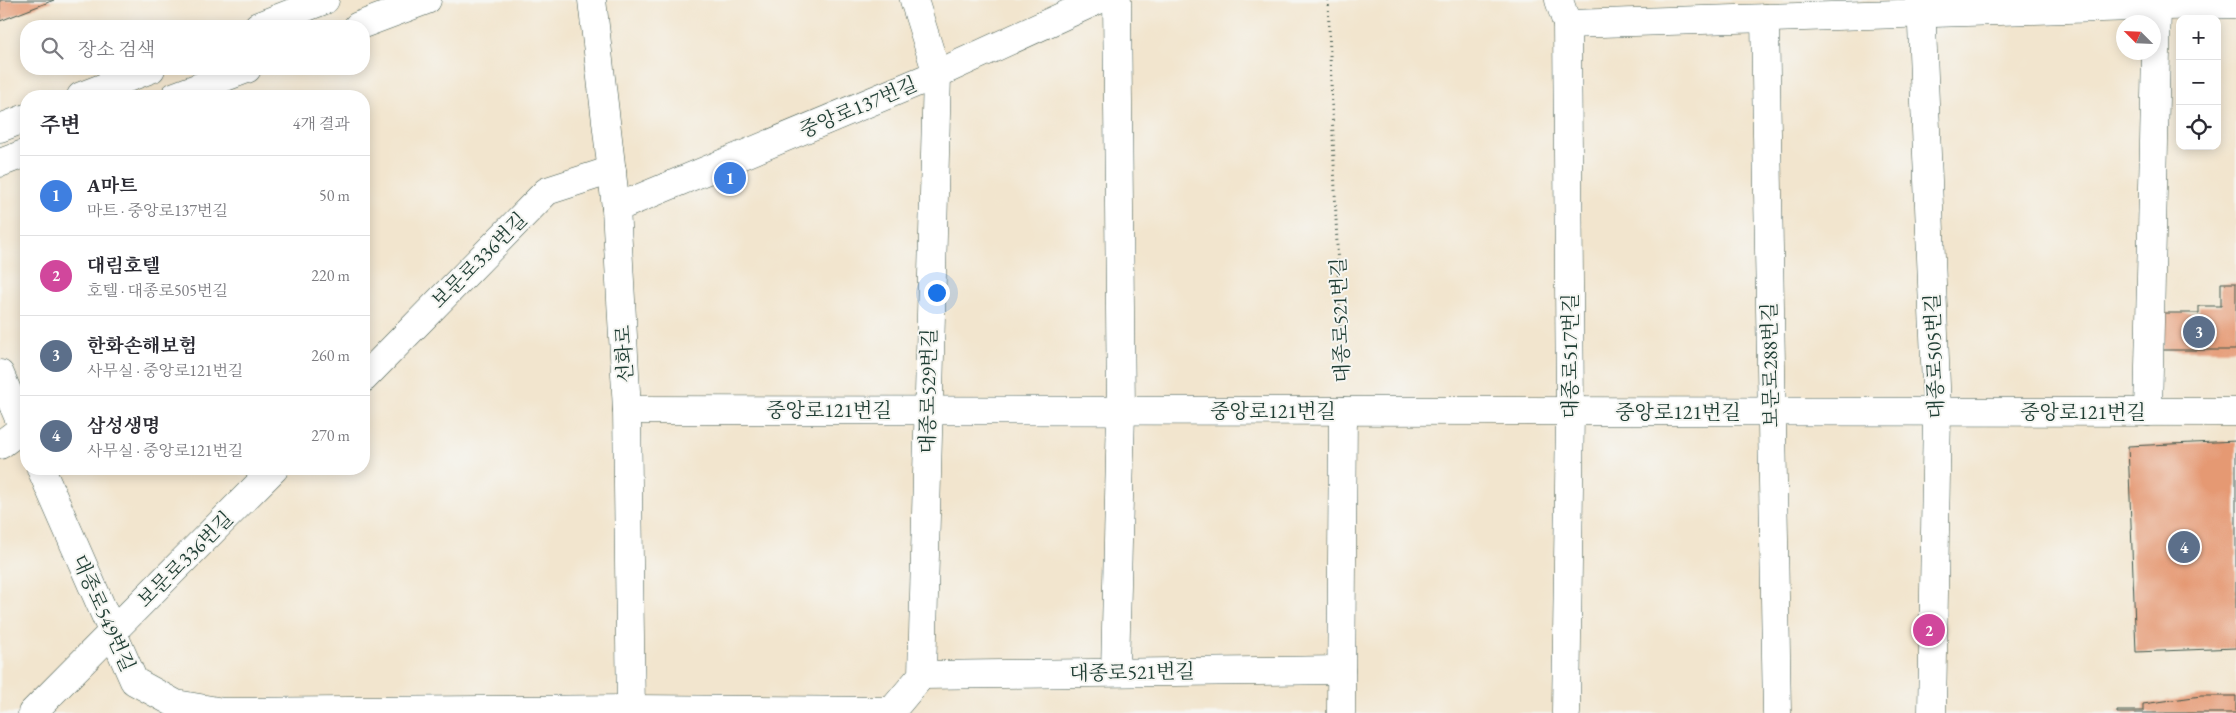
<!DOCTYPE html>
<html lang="ko">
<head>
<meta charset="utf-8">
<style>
  :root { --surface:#fff; --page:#f7f7f7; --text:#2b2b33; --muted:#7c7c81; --line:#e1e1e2; --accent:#d1495b }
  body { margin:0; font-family:"EB Garamond","Noto Serif KR",serif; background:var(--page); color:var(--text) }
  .controls { position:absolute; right:15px; top:15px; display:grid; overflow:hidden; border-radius:10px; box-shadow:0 2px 12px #0003 }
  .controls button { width:45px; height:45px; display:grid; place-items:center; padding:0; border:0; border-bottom:1px solid var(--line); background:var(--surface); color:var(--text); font:25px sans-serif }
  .compass { position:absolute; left:2116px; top:15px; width:45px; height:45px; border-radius:50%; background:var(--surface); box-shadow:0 2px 12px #0003; rotate:294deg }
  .you { position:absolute; left:936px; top:292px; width:18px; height:18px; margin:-12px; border:4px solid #fff; border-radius:50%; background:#1a73e8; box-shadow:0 0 0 8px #1a73e833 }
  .badge { display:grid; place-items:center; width:32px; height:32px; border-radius:50%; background:var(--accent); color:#fff; font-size:16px; font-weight:700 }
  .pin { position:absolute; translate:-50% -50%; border:2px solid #fff; box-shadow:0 1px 5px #0006 }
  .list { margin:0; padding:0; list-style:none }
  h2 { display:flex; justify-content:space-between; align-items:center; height:65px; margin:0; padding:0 20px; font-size:21px }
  h2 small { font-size:16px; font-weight:400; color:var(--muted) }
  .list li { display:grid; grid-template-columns:32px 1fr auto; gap:15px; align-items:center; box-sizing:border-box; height:80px; padding:0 20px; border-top:1px solid var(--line) }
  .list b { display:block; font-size:19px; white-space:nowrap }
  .list p { margin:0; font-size:16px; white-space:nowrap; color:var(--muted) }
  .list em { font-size:16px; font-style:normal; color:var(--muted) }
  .icon { flex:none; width:28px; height:28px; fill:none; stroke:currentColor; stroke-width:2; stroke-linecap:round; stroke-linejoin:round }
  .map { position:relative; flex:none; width:2236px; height:713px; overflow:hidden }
  .search { position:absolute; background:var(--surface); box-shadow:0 2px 12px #0003; left:20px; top:20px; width:350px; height:55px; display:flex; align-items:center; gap:12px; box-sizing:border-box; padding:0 18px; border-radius:20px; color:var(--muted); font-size:19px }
  .panel { position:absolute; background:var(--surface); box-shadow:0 2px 12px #0003; left:20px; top:90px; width:350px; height:385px; border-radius:20px }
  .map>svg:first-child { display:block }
</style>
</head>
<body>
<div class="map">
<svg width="2236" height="713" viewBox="0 0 2236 713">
  <rect width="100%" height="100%" fill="#f6f6f2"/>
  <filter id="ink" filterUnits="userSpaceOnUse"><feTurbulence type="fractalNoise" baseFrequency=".02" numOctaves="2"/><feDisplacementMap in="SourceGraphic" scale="10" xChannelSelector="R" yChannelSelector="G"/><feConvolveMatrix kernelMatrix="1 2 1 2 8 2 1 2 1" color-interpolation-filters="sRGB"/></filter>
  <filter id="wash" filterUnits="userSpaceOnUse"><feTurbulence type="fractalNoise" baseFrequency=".0096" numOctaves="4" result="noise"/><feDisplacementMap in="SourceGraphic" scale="20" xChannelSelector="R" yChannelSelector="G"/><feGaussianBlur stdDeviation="1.12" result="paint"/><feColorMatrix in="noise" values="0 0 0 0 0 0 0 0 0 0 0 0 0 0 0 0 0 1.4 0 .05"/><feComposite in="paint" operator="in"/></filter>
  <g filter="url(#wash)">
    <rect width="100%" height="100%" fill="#f2e5ce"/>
    <g id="blocks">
      <g fill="#e59973">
        <path d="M0,0H54L0,21Z"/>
        <path d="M2221,283H2236V350H2163L2162,313H2199V306H2221Z"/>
        <path d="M2236,441V648L2136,652L2128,446Z"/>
        <path d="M2201,696H2236V713H2117V711H2143V704Z"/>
      </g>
    </g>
  </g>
  <g filter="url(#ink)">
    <use href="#blocks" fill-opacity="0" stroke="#3f564b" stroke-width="1"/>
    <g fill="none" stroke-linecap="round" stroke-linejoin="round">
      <g stroke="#3f564b" stroke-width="29">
        <g id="minor">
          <path d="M592,0L616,208L627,410L631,713"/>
          <path d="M1559,0L1567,24L1570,411L1566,713"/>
          <path d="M1921,0L1937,412L1932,713"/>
          <path d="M1765,18L1777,713"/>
          <path d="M1567,24L2236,4"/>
          <path d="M616,208L937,74L1098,0"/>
          <path d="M0,374L26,435"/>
          <path d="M364,378L547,191L612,170"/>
          <path d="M627,410L2236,412"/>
          <path d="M2148,412L2157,7"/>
          <path d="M0,445L23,428"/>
          <path d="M41,469L134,681L176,704L223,712L631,709L890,711"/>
          <path d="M1115,672L1121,411L1117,0"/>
          <path d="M922,675L1341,670"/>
          <path d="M32,713L274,469"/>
          <path d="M890,713L922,675L937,74L914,0"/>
          <path d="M1341,713L1343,411"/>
        </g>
      </g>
      <g stroke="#3f564b" stroke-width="29">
        <g id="primary">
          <path d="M258,26L325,0"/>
          <path d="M358,26L427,0"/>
          <path d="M81,96L151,69"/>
          <path d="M175,96L247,69"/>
          <path d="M0,128L26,118"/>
          <path d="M0,163L26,153"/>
        </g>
      </g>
      <path stroke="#3f564b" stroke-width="3" stroke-dasharray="1 4" stroke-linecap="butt" d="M1328,0L1342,380"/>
      <use href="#minor" stroke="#fff" stroke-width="28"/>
      <use href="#primary" stroke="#fff" stroke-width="28"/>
    </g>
  </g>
  <g text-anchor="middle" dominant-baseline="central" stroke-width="4" stroke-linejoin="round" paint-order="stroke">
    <g font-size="20" fill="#1f3d34" stroke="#f6f6f2">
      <text transform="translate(858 107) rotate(-23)">중앙로137번길</text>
      <text transform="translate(479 260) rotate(-45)">보문로336번길</text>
      <text transform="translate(1340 320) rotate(-92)">대종로521번길</text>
      <text transform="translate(624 354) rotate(-93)">선화로</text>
      <text transform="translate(1570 356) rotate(-90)">대종로517번길</text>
      <text transform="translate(1934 356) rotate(-92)">대종로505번길</text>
      <text transform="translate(1770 365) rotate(-91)">보문로288번길</text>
      <text transform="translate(928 391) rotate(-89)">대종로529번길</text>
      <text x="829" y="410">중앙로121번길</text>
      <text x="1273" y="411">중앙로121번길</text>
      <text x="1678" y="412">중앙로121번길</text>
      <text x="2083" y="412">중앙로121번길</text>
      <text transform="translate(185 559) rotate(-45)">보문로336번길</text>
      <text transform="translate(104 613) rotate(66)">대종로549번길</text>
      <text transform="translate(1132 672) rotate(-1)">대종로521번길</text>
    </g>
  </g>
</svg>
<div class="controls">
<button>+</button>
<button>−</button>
<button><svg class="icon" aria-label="locate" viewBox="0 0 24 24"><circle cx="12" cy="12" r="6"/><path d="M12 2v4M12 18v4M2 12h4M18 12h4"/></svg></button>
</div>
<svg class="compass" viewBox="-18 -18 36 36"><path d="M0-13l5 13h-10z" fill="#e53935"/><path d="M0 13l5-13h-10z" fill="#7c7c81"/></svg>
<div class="you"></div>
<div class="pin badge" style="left:730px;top:178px;background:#3f7fe0">1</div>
<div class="pin badge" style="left:1929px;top:630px;background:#d1479c">2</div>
<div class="pin badge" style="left:2199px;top:332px;background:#5c6f8a">3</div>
<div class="pin badge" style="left:2184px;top:547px;background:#5c6f8a">4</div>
<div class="search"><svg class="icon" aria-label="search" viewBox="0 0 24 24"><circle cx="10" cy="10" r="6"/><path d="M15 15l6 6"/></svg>장소 검색</div>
<section class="panel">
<h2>주변<small>4개 결과</small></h2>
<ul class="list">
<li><span class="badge" style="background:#3f7fe0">1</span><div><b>A마트</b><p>마트 · 중앙로137번길</p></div><em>50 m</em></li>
<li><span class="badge" style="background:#d1479c">2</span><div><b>대림호텔</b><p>호텔 · 대종로505번길</p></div><em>220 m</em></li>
<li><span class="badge" style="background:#5c6f8a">3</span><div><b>한화손해보험</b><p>사무실 · 중앙로121번길</p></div><em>260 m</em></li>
<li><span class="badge" style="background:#5c6f8a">4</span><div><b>삼성생명</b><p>사무실 · 중앙로121번길</p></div><em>270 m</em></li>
</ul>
</section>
</div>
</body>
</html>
